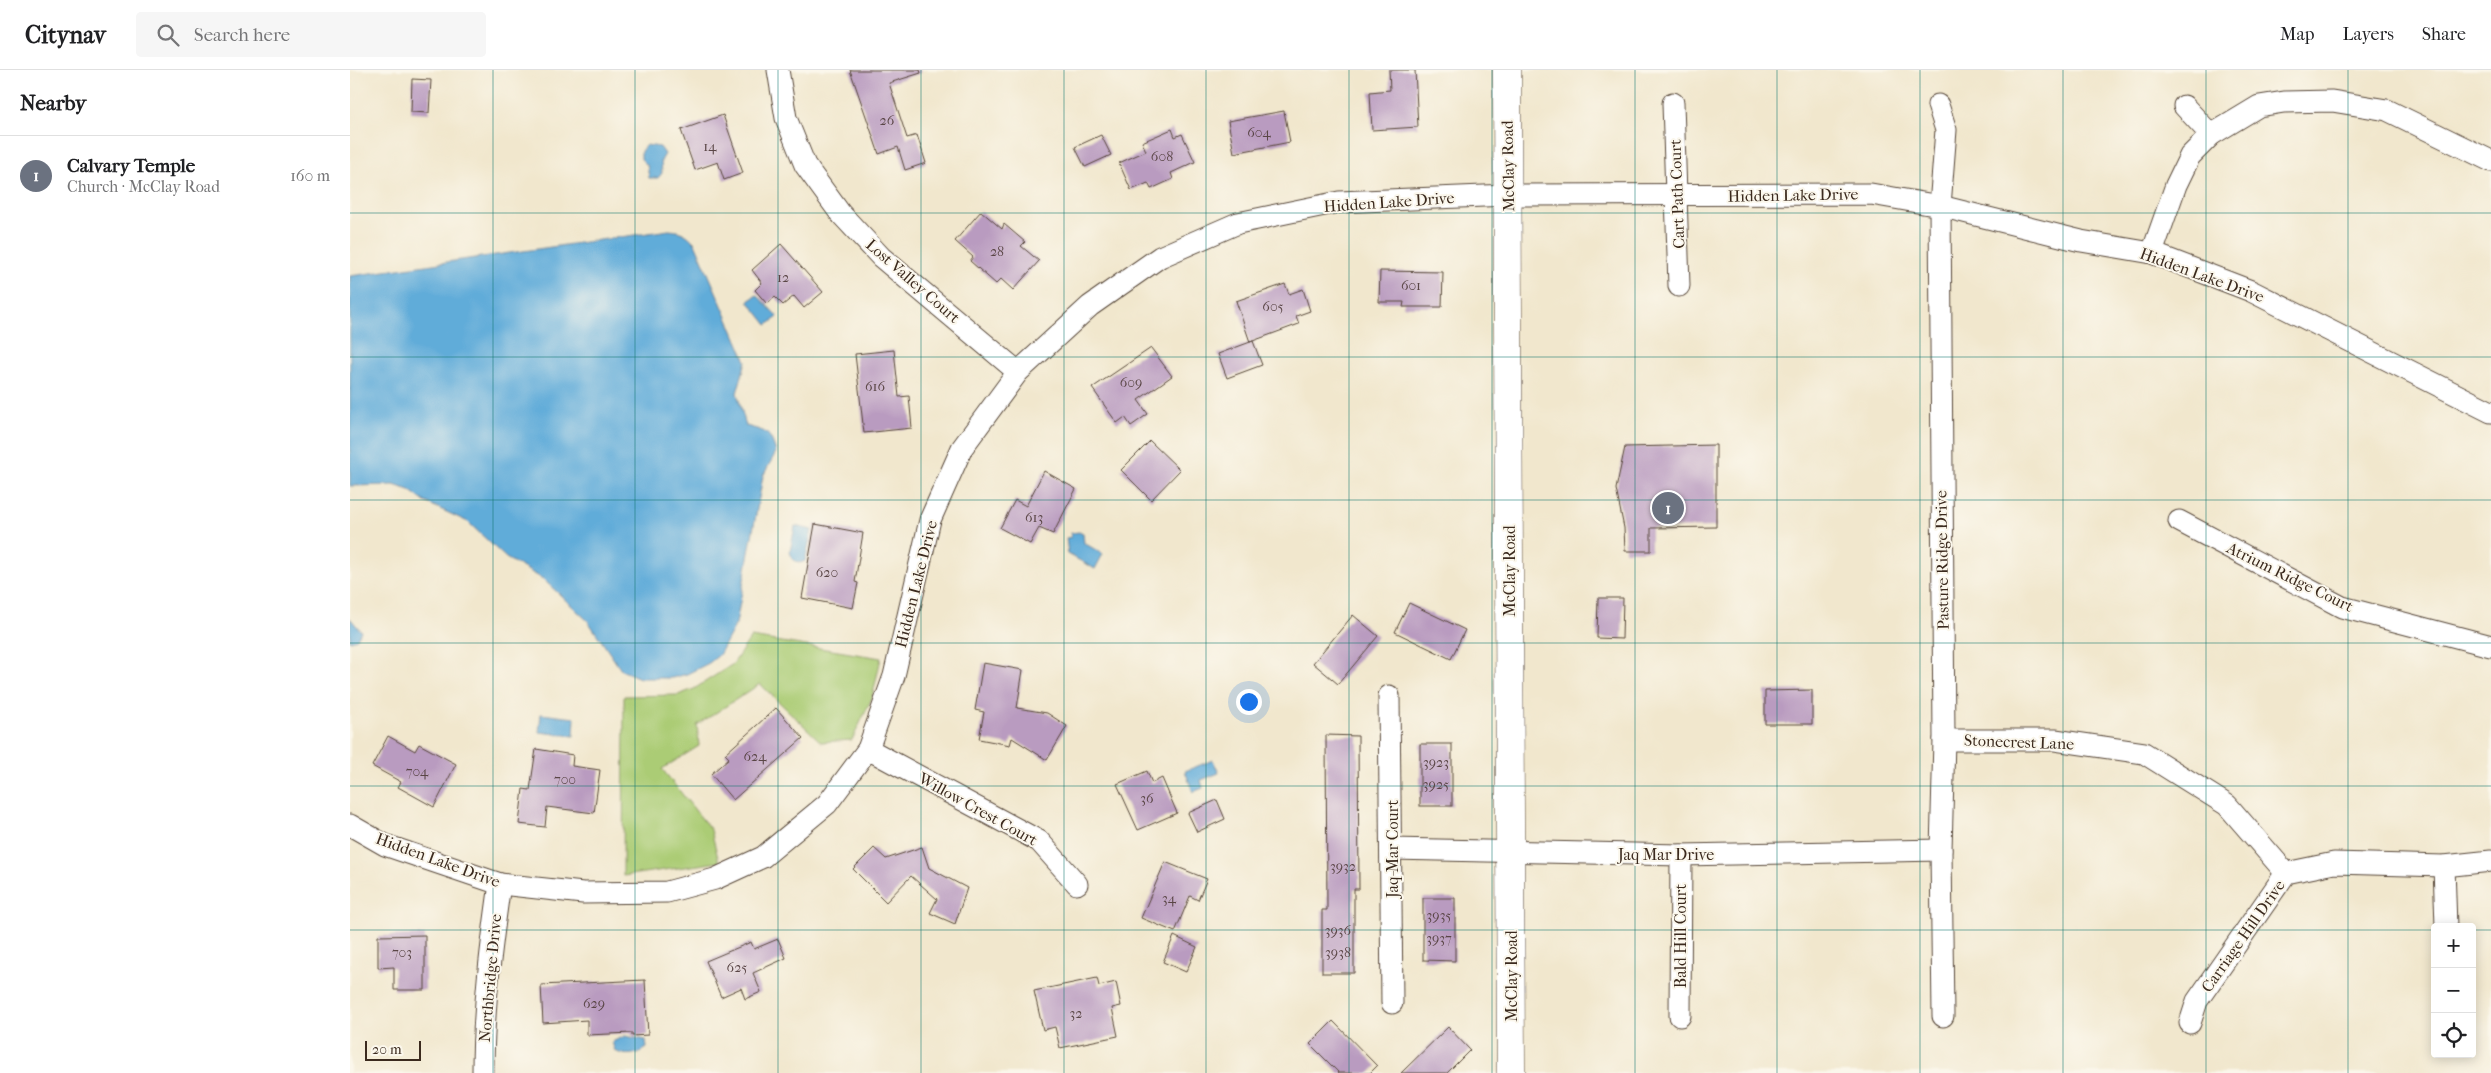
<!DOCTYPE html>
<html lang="en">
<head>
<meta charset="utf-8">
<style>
  :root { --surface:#fff; --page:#f6f6f6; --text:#202124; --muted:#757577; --line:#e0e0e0; --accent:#0f766e }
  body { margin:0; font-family:"IM FELL French Canon",serif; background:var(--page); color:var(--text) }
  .controls { position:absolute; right:15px; bottom:15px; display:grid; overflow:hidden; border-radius:5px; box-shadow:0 2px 12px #0003 }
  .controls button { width:45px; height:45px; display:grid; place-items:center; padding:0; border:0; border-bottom:1px solid var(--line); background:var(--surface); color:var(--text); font:25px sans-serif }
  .scale { position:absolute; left:15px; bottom:12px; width:56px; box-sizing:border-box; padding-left:5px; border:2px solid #3b2a1e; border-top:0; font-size:14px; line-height:18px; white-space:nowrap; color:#3b2a1e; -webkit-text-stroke:4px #fbf7ec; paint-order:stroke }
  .you { position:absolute; left:898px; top:631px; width:18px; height:18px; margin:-12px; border:4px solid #fff; border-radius:50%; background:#1a73e8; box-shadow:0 0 0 8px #1a73e833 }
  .badge { display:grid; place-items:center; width:32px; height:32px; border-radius:50%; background:var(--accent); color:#fff; font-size:16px; font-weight:700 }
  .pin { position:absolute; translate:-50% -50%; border:2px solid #fff; box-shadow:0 1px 5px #0006 }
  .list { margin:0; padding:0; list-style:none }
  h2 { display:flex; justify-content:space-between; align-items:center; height:65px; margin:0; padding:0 20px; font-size:21px }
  h2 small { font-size:16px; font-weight:400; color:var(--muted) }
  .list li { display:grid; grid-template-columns:32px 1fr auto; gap:15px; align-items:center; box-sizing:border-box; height:80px; padding:0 20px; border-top:1px solid var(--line) }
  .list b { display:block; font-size:19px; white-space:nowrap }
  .list p { margin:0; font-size:16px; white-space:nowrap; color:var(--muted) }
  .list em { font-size:16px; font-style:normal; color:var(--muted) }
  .icon { flex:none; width:28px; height:28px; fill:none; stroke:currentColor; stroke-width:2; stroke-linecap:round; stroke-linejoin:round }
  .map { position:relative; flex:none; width:2141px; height:1003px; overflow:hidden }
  header { display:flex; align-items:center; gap:30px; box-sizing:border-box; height:70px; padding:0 25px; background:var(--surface); border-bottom:1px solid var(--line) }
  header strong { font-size:24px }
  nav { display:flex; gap:28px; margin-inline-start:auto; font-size:18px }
  .search { width:350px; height:45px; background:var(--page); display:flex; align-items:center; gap:12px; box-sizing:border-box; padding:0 18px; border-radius:5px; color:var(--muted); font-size:19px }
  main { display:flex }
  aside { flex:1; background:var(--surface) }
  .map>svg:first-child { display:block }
</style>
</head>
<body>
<header>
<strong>Citynav</strong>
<div class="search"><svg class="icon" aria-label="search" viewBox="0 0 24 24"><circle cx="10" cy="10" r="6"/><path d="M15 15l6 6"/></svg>Search here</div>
<nav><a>Map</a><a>Layers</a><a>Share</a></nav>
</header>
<main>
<aside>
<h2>Nearby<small></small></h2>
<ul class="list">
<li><span class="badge" style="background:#6b7280">1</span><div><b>Calvary Temple</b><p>Church · McClay Road</p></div><em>160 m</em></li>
</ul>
</aside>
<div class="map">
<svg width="2141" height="1003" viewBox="0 0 2141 1003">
  <rect width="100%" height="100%" fill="#fbf7ec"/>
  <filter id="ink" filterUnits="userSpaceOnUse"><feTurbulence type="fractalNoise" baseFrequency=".02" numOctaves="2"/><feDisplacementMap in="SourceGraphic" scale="10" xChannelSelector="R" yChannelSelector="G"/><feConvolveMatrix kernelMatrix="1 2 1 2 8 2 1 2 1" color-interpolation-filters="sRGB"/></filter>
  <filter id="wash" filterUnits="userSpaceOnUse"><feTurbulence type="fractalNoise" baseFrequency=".0096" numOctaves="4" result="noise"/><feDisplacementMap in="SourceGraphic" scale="20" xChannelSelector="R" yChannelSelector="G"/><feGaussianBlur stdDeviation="1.12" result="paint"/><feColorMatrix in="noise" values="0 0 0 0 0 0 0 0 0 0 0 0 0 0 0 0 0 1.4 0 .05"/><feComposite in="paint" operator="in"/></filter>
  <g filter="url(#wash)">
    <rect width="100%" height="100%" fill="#f1e7cd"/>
    <path fill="#abcc75" stroke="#737b4a" d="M401,567L531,588L522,628L502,670L471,672L410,614L347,655L349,676L312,699L361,760L369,792L273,806L274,626L328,625L344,619L383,594Z"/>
    <g fill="#61acd9" stroke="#4e6b7c">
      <path d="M296,75L310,77L315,84L311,91L312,103L308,108H299L297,95L291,89V81Z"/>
      <path d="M319,160C332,161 337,164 345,173L396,291L387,323L396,356C417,362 419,360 426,382L413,406L386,554L369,585L359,593L337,604L322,608H290L271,600L238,551L193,509L156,488L118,452L75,432L59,420L44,415L0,416V206Z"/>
      <path d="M407,225L428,247L417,255L398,231Z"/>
      <path d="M445,456L462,460L455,491L450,493L443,490L440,482Z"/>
      <path d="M729,462L733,464L734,473L753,484L745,499L718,484L716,468L721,467V463Z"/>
      <path d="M0,548L11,561L7,569L0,571Z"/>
      <path d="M191,644L225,648L224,666L189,662Z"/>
      <path d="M863,690L869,703L851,710L853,718L843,722L835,701Z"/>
      <path d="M275,966L296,970L297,978C287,985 276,987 265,981L262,972Z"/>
    </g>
    <g id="blocks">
      <g fill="#b99bc0">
        <path d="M500,0H570L571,3L539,13L557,68L567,65L576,93L555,100L548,77L529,84Z"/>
        <path d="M1039,0H1065L1068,57L1022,60L1020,22L1040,20Z"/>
        <path d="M62,9L81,10L79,43L61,42Z"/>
        <path d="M934,41L940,72L884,83L878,51Z"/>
        <path d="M373,45L393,103L374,110L368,92L345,100L331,60Z"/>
        <path d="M822,59L825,67L832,64L845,92L821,103L823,109L801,119L798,113L781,120L769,93L796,81L792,72Z"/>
        <path d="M751,65L761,85L735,97L725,77Z"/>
        <path d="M631,141L652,159L654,154L675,172L671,176L689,191L663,220L651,209L646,214L620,191L623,187L605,171Z"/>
        <path d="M431,174L473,222L454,238L444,226L433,235L425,227L417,234L405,220L412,213L402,200Z"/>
        <path d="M1030,201L1093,202L1092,237H1053L1054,232H1029Z"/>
        <path d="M935,214L939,224L953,219L960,241L946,246L949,254L900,272L886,231Z"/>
        <path d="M903,271L912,295L877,308L868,284Z"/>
        <path d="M801,278L822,306L788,330L798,344L781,356L775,347L767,353L742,318Z"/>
        <path d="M544,280L549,327L559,326L562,358L514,363L505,284Z"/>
        <path d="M800,371L830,400L801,430L771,400Z"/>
        <path d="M1366,375V457L1301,458V481H1275L1274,458L1266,419L1275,377Z"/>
        <path d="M694,401L726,419L703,464L689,458L680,474L650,458L665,430L676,436Z"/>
        <path d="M465,454L513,463L505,512L508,513L503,538L452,528Z"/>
        <path d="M1248,528H1273L1272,569L1247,568Z"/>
        <path d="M1059,533L1115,560L1101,589L1045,562Z"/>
        <path d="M1003,545L1028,566L988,614L963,593Z"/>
        <path d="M633,593L673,600L667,638L697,643L717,656L697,690L662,668L660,675L629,669L634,642L625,640Z"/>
        <path d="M1462,620V654H1415V621Z"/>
        <path d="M426,638L453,668L383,730L361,704L379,688L375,684Z"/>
        <path d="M976,665L1008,666L1009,819H1004V903H972V840H977Z"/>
        <path d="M38,666L65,681L69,674L106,694L84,737L48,717L51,712L22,696Z"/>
        <rect x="1070" y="674" width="32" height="62"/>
        <path d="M186,679L223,685L222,696L250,700L244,743L197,737L195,757L169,754L173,719L180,720Z"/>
        <path d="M797,701L802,713L812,708L827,743L788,760L767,714Z"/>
        <path d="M867,730L875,749L847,762L838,743Z"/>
        <path d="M572,777L579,798L617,818L605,854L580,843L587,829L561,806L536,832L503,799L524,778L536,789Z"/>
        <path d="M815,792L857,809L848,830L840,826L825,862L791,848Z"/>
        <path d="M1073,828H1105V891L1073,890Z"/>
        <path d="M75,865V920H44V897L28,898V866Z"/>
        <path d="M824,866L847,877L836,902L813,892Z"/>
        <path d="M428,869L436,888L403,903L411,922L395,929L391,918L371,927L356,891L401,872L404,879Z"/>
        <path d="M747,908L749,916L766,912L771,936L762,938L768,966L710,978L705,957L693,960L684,921Z"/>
        <path d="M295,910L298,965L282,966V963L237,965V950L193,953L191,915Z"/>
        <path d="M983,951L1027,996L1020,1003H989L960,974Z"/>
        <path d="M1098,957L1120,980L1097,1003H1051Z"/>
      </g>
    </g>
  </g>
  <g filter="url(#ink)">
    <use href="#blocks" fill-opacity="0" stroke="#564638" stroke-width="1"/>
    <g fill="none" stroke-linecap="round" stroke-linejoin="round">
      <g stroke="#564638" stroke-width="23">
        <g id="street">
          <path d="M428,0L436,48L455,95L490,143L531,187L668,302"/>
          <path d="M1323,33L1329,216"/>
          <path d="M1588,35L1596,60L1590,136L1594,670L1591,780L1593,946"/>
          <path d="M1834,36L1861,65"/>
          <path d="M1802,183L1826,115L1840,86L1861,65L1909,36L1934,32L1982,31L2037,40L2141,91"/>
          <path d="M1829,451L1992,537L2141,576"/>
          <path d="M1039,626L1042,933"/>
          <path d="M1594,670H1705L1794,683L1877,735L1936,803"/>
          <path d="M518,679L689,771L727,814"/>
          <path d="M0,755L35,775L150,814L233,823L317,822L365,809L413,787L477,734L518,679L544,606L580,450L612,378L668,302L740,236L810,187L888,153L989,132L1158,125L1521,124L1590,136L1731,171L1802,183L1901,221L2141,342"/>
          <path d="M1042,779L1331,785L1591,780"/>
          <path d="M2094,796L2096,857"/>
          <path d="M1330,946L1331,785"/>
          <path d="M1840,953L1847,931L1936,803L1984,793L2094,796L2141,791"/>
          <path d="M133,1003C133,939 141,877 150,814"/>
        </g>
      </g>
      <g stroke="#564638" stroke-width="29">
        <path id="secondary" d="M1157,0L1161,1003"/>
      </g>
      <use href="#street" stroke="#fff" stroke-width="21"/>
      <use href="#secondary" stroke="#fff" stroke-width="28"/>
    </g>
  </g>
  <path fill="none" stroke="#0f766e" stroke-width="1" stroke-opacity="0.55" d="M143,0V1003M285,0V1003M428,0V1003M571,0V1003M714,0V1003M856,0V1003M999,0V1003M1142,0V1003M1285,0V1003M1427,0V1003M1570,0V1003M1713,0V1003M1856,0V1003M1998,0V1003M0,143H2141M0,287H2141M0,430H2141M0,573H2141M0,716H2141M0,860H2085M2122,860H2141"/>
  <g text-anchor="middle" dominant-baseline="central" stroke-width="4" stroke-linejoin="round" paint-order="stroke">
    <g font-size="14" fill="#5a4646">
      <text x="537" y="50">26</text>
      <text x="909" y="62">604</text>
      <text x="360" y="76">14</text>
      <text x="812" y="86">608</text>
      <text x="647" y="181">28</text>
      <text x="433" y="207">12</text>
      <text x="1061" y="215">601</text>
      <text x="923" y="236">605</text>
      <text x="781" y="312">609</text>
      <text x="525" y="316">616</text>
      <text x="684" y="447">613</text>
      <text x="477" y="502">620</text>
      <text x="405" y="686">624</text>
      <text x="1086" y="692">3923</text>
      <text x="67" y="701">704</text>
      <text x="215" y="709">700</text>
      <text x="1086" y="714">3925</text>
      <text x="797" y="728">36</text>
      <text x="993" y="796">3932</text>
      <text x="819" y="828">34</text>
      <text x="1089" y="845">3935</text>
      <text x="988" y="860">3936</text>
      <text x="1089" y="868">3937</text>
      <text x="52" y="882">703</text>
      <text x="988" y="882">3938</text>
      <text x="387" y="897">625</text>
      <text x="244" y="933">629</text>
      <text x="726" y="943">32</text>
    </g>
    <g font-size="16" fill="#3b2a1e" stroke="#fbf7ec">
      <text transform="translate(1158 96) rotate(-91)">McClay Road</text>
      <text transform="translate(1327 124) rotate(-92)">Cart Path Court</text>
      <text transform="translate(1443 125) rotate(-1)">Hidden Lake Drive</text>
      <text transform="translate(1039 132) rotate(-4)">Hidden Lake Drive</text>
      <text transform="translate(1852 205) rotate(20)">Hidden Lake Drive</text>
      <text transform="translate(563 211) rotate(41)">Lost Valley Court</text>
      <text transform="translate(1592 490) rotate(-91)">Pasture Ridge Drive</text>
      <text transform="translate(1159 501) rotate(-90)">McClay Road</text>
      <text transform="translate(1940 507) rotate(26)">Atrium Ridge Court</text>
      <text transform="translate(566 514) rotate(-76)">Hidden Lake Drive</text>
      <text transform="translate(1669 672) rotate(2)">Stonecrest Lane</text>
      <text transform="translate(628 739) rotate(29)">Willow Crest Court</text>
      <text transform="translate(1042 779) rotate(-90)">Jaq-Mar Court</text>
      <text x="1316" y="784">Jaq Mar Drive</text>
      <text transform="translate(88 790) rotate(20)">Hidden Lake Drive</text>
      <text transform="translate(1330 866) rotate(-90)">Bald Hill Court</text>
      <text transform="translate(1893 866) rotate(-55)">Carriage Hill Drive</text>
      <text transform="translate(1161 906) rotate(-90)">McClay Road</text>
      <text transform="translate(140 908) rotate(-85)">Northbridge Drive</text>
    </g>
  </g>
</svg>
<div class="controls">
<button>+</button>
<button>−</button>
<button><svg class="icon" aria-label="locate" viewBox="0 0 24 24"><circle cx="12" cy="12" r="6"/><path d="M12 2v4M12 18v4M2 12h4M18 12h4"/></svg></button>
</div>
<div class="scale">20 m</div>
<div class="you"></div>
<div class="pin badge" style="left:1318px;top:438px;background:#6b7280">1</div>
</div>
</main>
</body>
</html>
